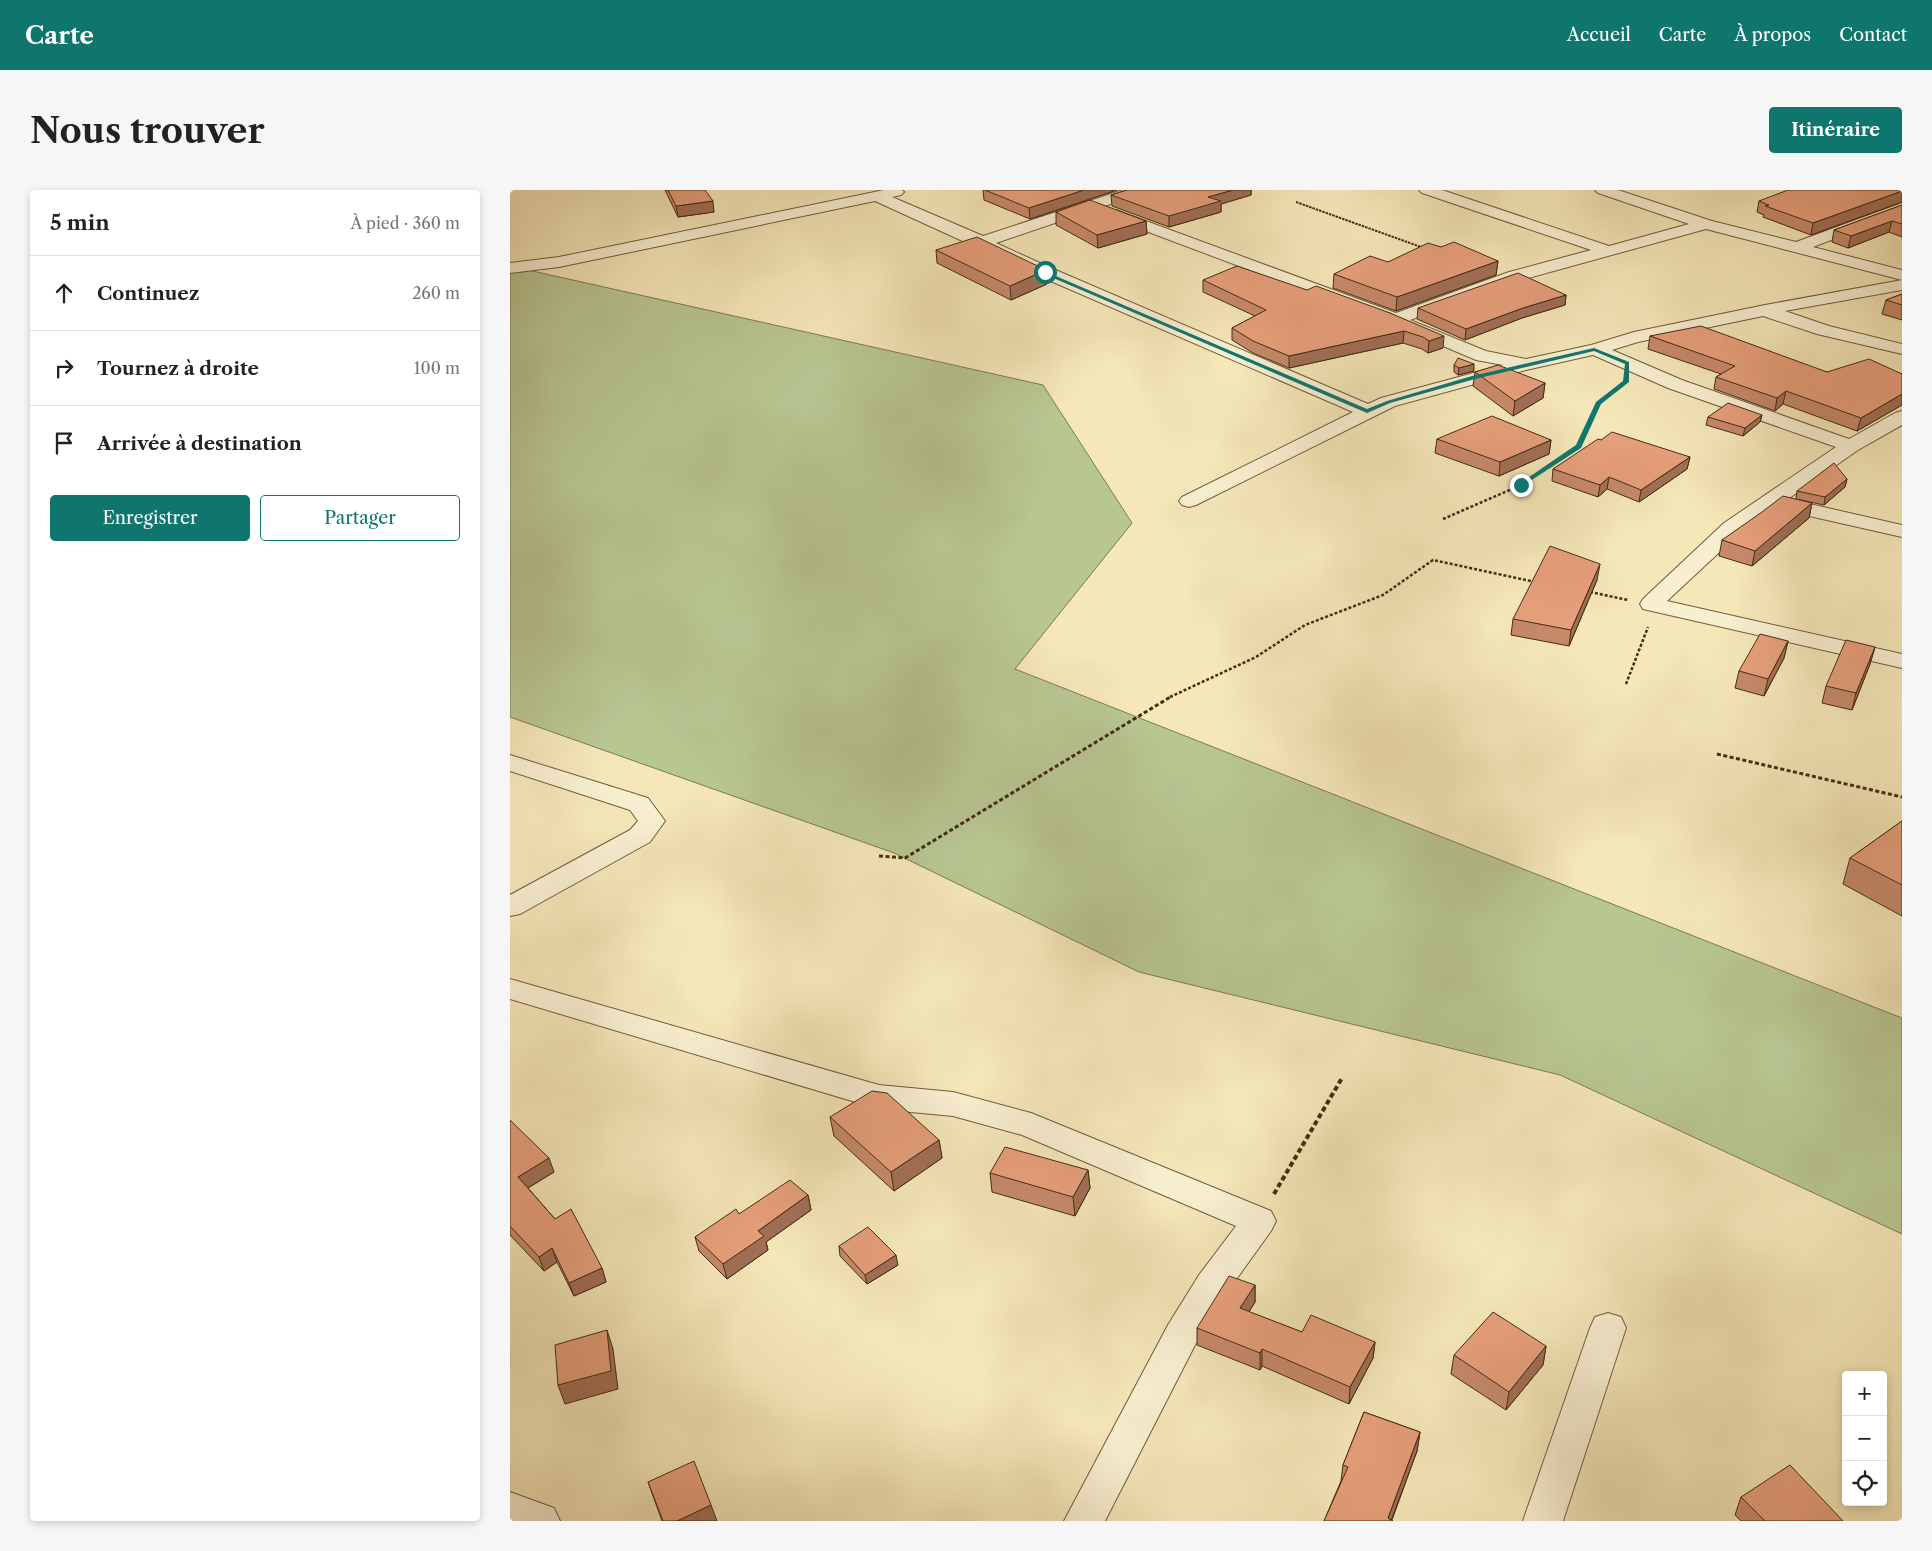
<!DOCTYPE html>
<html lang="fr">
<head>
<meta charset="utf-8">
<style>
  :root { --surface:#fff; --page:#f6f6f6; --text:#222; --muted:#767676; --line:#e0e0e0; --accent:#0f766e }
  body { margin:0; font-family:"Libre Caslon Text",serif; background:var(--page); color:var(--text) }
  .controls { position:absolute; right:15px; bottom:15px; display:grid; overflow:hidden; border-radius:5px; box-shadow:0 2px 8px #0003 }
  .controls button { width:45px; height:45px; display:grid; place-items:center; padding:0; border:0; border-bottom:1px solid var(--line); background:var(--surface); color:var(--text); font:25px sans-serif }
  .stop { position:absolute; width:15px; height:15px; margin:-11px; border:4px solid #0f766e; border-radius:50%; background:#fff }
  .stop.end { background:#0f766e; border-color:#fff; box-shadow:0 1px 5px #0008 }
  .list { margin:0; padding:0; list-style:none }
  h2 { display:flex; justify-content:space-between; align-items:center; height:65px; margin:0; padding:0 20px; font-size:21px }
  h2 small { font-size:16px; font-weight:400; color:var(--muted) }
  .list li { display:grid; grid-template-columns:32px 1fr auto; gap:15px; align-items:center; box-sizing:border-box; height:75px; padding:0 20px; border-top:1px solid var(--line) }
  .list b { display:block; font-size:19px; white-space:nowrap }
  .list em { font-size:16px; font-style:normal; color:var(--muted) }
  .actions { display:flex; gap:10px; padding:15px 20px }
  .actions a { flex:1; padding:11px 0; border:1px solid var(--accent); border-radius:5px; text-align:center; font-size:18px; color:var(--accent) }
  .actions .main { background:var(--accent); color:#fff }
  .icon { flex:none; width:28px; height:28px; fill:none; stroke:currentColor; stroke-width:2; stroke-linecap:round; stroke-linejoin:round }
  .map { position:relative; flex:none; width:1392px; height:1331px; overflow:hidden; border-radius:5px }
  header { display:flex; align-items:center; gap:30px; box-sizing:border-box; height:70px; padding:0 25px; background:var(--accent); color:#fff }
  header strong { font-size:24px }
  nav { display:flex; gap:28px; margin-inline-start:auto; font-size:18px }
  .intro { display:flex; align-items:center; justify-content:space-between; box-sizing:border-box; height:120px; padding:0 30px }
  h1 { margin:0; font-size:35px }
  .button { padding:12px 22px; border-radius:5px; background:var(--accent); color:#fff; font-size:18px; font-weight:700 }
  main { display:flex; gap:30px; padding:0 30px }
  aside { flex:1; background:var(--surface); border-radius:5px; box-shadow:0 2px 8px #0003 }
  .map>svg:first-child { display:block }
</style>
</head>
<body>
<header>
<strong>Carte</strong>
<nav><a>Accueil</a><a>Carte</a><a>À propos</a><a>Contact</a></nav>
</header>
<div class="intro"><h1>Nous trouver</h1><a class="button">Itinéraire</a></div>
<main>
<aside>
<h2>5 min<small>À pied · 360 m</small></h2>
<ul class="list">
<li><svg class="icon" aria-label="ahead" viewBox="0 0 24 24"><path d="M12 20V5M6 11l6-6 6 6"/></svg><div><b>Continuez</b></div><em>260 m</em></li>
<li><svg class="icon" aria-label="right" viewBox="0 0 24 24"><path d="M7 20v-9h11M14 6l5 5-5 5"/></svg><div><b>Tournez à droite</b></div><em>100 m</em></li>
<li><svg class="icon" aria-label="arrive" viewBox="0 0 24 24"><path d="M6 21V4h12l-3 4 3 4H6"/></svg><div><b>Arrivée à destination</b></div></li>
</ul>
<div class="actions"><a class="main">Enregistrer</a><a>Partager</a></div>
</aside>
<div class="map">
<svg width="1392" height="1331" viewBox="0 0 1392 1331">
  <rect width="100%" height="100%" fill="#f5e7b8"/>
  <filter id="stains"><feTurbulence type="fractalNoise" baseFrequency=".004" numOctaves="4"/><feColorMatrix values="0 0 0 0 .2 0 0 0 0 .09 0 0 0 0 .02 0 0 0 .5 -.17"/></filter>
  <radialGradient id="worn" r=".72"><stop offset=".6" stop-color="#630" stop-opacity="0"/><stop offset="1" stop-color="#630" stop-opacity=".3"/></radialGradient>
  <path fill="#b8c692" stroke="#7e7952" d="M0,76L533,195L622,333L505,479L1392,828V1044L1050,885L629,782L384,663L0,527Z"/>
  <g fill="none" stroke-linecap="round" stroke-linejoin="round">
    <g stroke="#705b3c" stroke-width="2">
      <g id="minor">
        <path d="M374,0H392L394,2L391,5L382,7L473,46L613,0H636L633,3L486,53L541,78L858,214L871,208L993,175L966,170L893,139L890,135L892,133H880L596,26L593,23L596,20H606L886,123L999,82L1081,60L912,3L909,0H932L1099,56L1179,34L1088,3L1085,0H1108L1202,31L1286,52L1392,13V23L1303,57L1392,80V100L1275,121L1319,136L1392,154V164L1307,144L1253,126L1128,152L1102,160L1172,190L1339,249L1385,223L1392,221V235L1348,260L1278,309L1392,335V347L1264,318L1230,343L1157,411L1392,464V478L1133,419L1130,414L1133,409L1214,333L1326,257L1158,198L1083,165L1016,180L885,216L686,315L679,317L672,315L669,311L672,307L843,222L529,86L365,11L49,77L0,83V73L49,67ZM1196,39L1392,90L1255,115L1124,142L1081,155L1016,169L976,161L900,130L1011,90Z"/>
        <path d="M0,565L138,608L155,631L140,652L10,724L0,726V705L120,640L128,631L120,620L0,581Z"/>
        <path d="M0,789L369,895L443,902L521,923L761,1021L766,1031L761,1041L715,1105L684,1157L595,1331H554L658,1135L689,1085L726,1036L512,945L443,926L369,919L0,809Z"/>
        <path d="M1098,1123L1111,1127L1116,1138L1053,1331H1013L1080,1138L1085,1127Z"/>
        <path d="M0,1302L44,1318L50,1331H0Z"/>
      </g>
    </g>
    <g stroke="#442c12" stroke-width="2" stroke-dasharray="2.5 1" stroke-linecap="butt">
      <path d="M786,12L911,57"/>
      <path d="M1084,223L1088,213L1113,195"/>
    </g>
    <g stroke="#442c12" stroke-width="2.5" stroke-dasharray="3 2" stroke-linecap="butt">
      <path d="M933,329L1011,295L1069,256L1084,222"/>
      <path d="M1080,402L1118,410"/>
      <path d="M1116,494L1138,437"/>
      <path d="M660,507L746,467L795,435L873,405L923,370L1025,392"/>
    </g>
    <g stroke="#442c12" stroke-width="3" stroke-dasharray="4 2.5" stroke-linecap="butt">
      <path d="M1207,564L1392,607"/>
      <path d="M369,666L395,668L662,506"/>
    </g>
    <path stroke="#442c12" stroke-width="4" stroke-dasharray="5 3" stroke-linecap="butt" d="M764,1004L832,888"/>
    <use href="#minor" fill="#f8efd1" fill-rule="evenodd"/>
  </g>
  <g fill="#c6896a" stroke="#442c12">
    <path d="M155,0H195L204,22L168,27Z"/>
    <path d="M473,0H607L520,29L474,10Z"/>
    <path d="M617,0H741V5L711,14V22L659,37L602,16L601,5Z"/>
    <path d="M1392,0V12L1301,45L1253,27L1254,25L1247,22L1249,11Z"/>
    <path d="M1392,15V47L1379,42L1338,58L1322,52L1324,40Z"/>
    <path d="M546,22L636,31L637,44L588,58L546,35Z"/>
    <path d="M931,57L988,71L986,85L886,121L823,98L824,84L878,72Z"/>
    <path d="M426,60L537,94L501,110L427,73Z"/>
    <path d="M693,90L797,100L880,123L933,158L918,163L912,159L893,153L779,178L743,163L722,150V138L745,126L693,102Z"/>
    <path d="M1392,104V130L1372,124L1376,110Z"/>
    <path d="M1056,105L1055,115L1012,128L955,150L907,129L908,118Z"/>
    <path d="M1140,146L1317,182L1392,184V215L1347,241L1273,214L1265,221L1204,199L1206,187L1211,184L1138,159Z"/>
    <path d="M944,175L964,181L948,185L944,182Z"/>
    <path d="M965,182L1035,193L1033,208L1003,226L963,196Z"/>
    <path d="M1252,225L1250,232L1233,246L1196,235L1198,227Z"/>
    <path d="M927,249L1041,250L1039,264L989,286L925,263Z"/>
    <path d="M1091,250L1180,267L1177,279L1129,312L1097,299L1088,307L1042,291L1043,279Z"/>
    <path d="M1337,289L1335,297L1314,315L1286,309L1287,301Z"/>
    <path d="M1302,313L1299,328L1242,376L1209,366L1212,350Z"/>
    <path d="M1087,390L1059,456L1001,445L1003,429Z"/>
    <path d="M1278,451L1274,468L1254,506L1225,498L1229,481Z"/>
    <path d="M1365,457L1360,474L1342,520L1312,513L1316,496Z"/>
    <path d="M1392,631V726L1333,694L1340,668Z"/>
    <path d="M320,927L429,950L432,968L384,1001L324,946Z"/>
    <path d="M0,930L44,982L18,998L45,1029L92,1078L96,1092L64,1106L47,1072L34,1081L0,1045Z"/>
    <path d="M578,980L580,998L565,1026L482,1002L480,983Z"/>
    <path d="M298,1005L301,1020L256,1052L258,1060L217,1089L189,1061L185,1047L229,1024Z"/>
    <path d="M329,1056L388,1075L357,1094L330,1066Z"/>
    <path d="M745,1095V1112L739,1122L792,1142L865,1152L863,1168L839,1214L752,1176L750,1180L687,1155V1138Z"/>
    <path d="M1036,1156L1033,1175L996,1220L941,1184L944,1165Z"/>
    <path d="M854,1222L910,1242L907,1261L882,1330L883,1331H814L831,1291L833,1275Z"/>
    <path d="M138,1292L207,1331H152Z"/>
    <path d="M1231,1307L1333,1331H1231L1225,1325Z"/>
  </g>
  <g fill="#a16f56" stroke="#442c12">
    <path d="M574,0H607L520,29L519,18Z"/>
    <path d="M723,0H741V5L711,14V22L659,37V26L698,7Z"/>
    <path d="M1392,1V12L1301,45L1303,33Z"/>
    <path d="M203,11L204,22L168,27L166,16Z"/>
    <path d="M636,31L637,44L588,58L587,45Z"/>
    <path d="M1382,31L1379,42L1338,58L1341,46Z"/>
    <path d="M988,71L986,85L886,121L887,107Z"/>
    <path d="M536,80L537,94L501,110L500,96Z"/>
    <path d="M1056,105L1055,115L1012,128L955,150L956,139L1013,118Z"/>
    <path d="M894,141L893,153L779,178V166Z"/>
    <path d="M934,146L933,158L918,163L919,151Z"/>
    <path d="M964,174V181L948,185L949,178Z"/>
    <path d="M1035,193L1033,208L1003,226L1005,211Z"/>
    <path d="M1276,201L1273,214L1265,221L1267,208Z"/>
    <path d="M1392,204V215L1347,241L1351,228Z"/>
    <path d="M1252,225L1250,232L1233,246L1235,238Z"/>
    <path d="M1041,250L1039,264L989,286L990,272Z"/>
    <path d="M1180,267L1177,279L1129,312L1131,300Z"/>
    <path d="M1099,287L1097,299L1088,307L1090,295Z"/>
    <path d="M1337,289L1335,297L1314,315L1315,307Z"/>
    <path d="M1302,313L1299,328L1242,376L1245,361Z"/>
    <path d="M1090,374L1087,390L1059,456L1061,440Z"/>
    <path d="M1278,451L1274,468L1254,506L1258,489Z"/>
    <path d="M1365,457L1360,474L1342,520L1346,503Z"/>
    <path d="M429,950L432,968L384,1001L381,982Z"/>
    <path d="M39,968L44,982L13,1001L8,987Z"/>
    <path d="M578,980L580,998L565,1026L563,1007Z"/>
    <path d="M298,1005L301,1020L256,1052L258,1060L217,1089L213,1074L248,1041Z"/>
    <path d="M42,1058L47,1072L34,1081L29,1067Z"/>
    <path d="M386,1065L388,1075L357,1094L355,1085Z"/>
    <path d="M92,1078L96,1092L64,1106L59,1093Z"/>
    <path d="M745,1095V1112L730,1135V1118Z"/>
    <path d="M97,1140L103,1159L108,1199L55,1214L48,1195Z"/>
    <path d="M865,1152L863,1168L839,1214L840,1197Z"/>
    <path d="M1036,1156L1033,1175L996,1220L999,1202Z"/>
    <path d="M752,1159V1176L750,1180V1163Z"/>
    <path d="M910,1242L907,1261L881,1331L878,1328Z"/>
    <path d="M201,1315L207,1331H167Z"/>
  </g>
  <g fill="#e69f7b" stroke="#442c12">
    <path d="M158,0H195L203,11L166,16Z"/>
    <path d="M475,0H574L519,18Z"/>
    <path d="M617,0H723L698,7L711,11L659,26L601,5Z"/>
    <path d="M1278,0H1392V1L1303,33L1255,16L1259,15L1249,11Z"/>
    <path d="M580,10L636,31L587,45L546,22Z"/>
    <path d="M1392,15V34L1382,31L1341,46L1324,40Z"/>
    <path d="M467,47L536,80L500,96L426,60Z"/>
    <path d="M944,52L988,71L887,107L824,84L860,66L878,72L918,53L931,57Z"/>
    <path d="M727,76L797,100L806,96L880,123L934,146L919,151L913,147L894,141L779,166L743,151L722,138L756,120L693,90Z"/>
    <path d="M1008,83L1056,105L1013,118L956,139L908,118Z"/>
    <path d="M1392,104V115L1376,110Z"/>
    <path d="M1191,136L1317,182L1359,169L1392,184V204L1351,228L1276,201L1267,208L1206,187L1225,176L1140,146Z"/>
    <path d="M948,168L964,174L949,178L944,175Z"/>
    <path d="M988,175L1035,193L1005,211L965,182Z"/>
    <path d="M1218,213L1252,225L1235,238L1198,227Z"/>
    <path d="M982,226L1041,250L990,272L927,249Z"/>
    <path d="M1102,242L1180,267L1131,300L1099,287L1090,295L1043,279L1088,249L1091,250Z"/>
    <path d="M1324,273L1337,289L1315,307L1287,301Z"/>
    <path d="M1273,306L1302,313L1245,361L1212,350L1252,322Z"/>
    <path d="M1040,356L1090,374L1061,440L1003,429Z"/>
    <path d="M1250,444L1278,451L1258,489L1229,481Z"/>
    <path d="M1336,450L1365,457L1346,503L1316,496Z"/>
    <path d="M1392,631V695L1340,668Z"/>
    <path d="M362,901L377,903L429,950L381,982L320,927Z"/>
    <path d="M0,930L39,968L8,987L45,1029L61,1019L92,1078L59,1093L42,1058L29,1067L0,1036Z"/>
    <path d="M495,957L578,980L563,1007L480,983Z"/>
    <path d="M280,990L298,1005L248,1041L254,1046L213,1074L185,1047L226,1019L229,1024Z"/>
    <path d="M358,1037L386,1065L355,1085L329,1056Z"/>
    <path d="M719,1086L745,1095L730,1118L792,1142L801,1125L865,1152L840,1197L752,1159L750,1163L687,1138Z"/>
    <path d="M983,1122L1036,1156L999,1202L944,1165Z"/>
    <path d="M97,1140L101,1181L48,1195L45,1155Z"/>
    <path d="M854,1222L910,1242L878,1328L883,1331H814L838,1277L833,1275Z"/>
    <path d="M184,1271L201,1315L167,1331H153L138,1292Z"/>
    <path d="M1280,1275L1333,1331H1255L1231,1307Z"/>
  </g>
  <path fill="#0f766e" d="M534,81L857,219L877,211L962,186L1084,158L1119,172V192L1091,214L1071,258L1011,297L1009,294L1066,255L1086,212L1113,191L1115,174L1084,161L965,189L880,213L857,223L534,84Z"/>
  <rect width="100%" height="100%" filter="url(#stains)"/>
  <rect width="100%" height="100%" fill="url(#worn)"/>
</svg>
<div class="controls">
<button>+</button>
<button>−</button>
<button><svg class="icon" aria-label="locate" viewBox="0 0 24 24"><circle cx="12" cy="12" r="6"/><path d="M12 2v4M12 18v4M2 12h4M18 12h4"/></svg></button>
</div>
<div class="stop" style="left:535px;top:82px"></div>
<div class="stop end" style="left:1011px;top:295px"></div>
</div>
</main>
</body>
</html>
